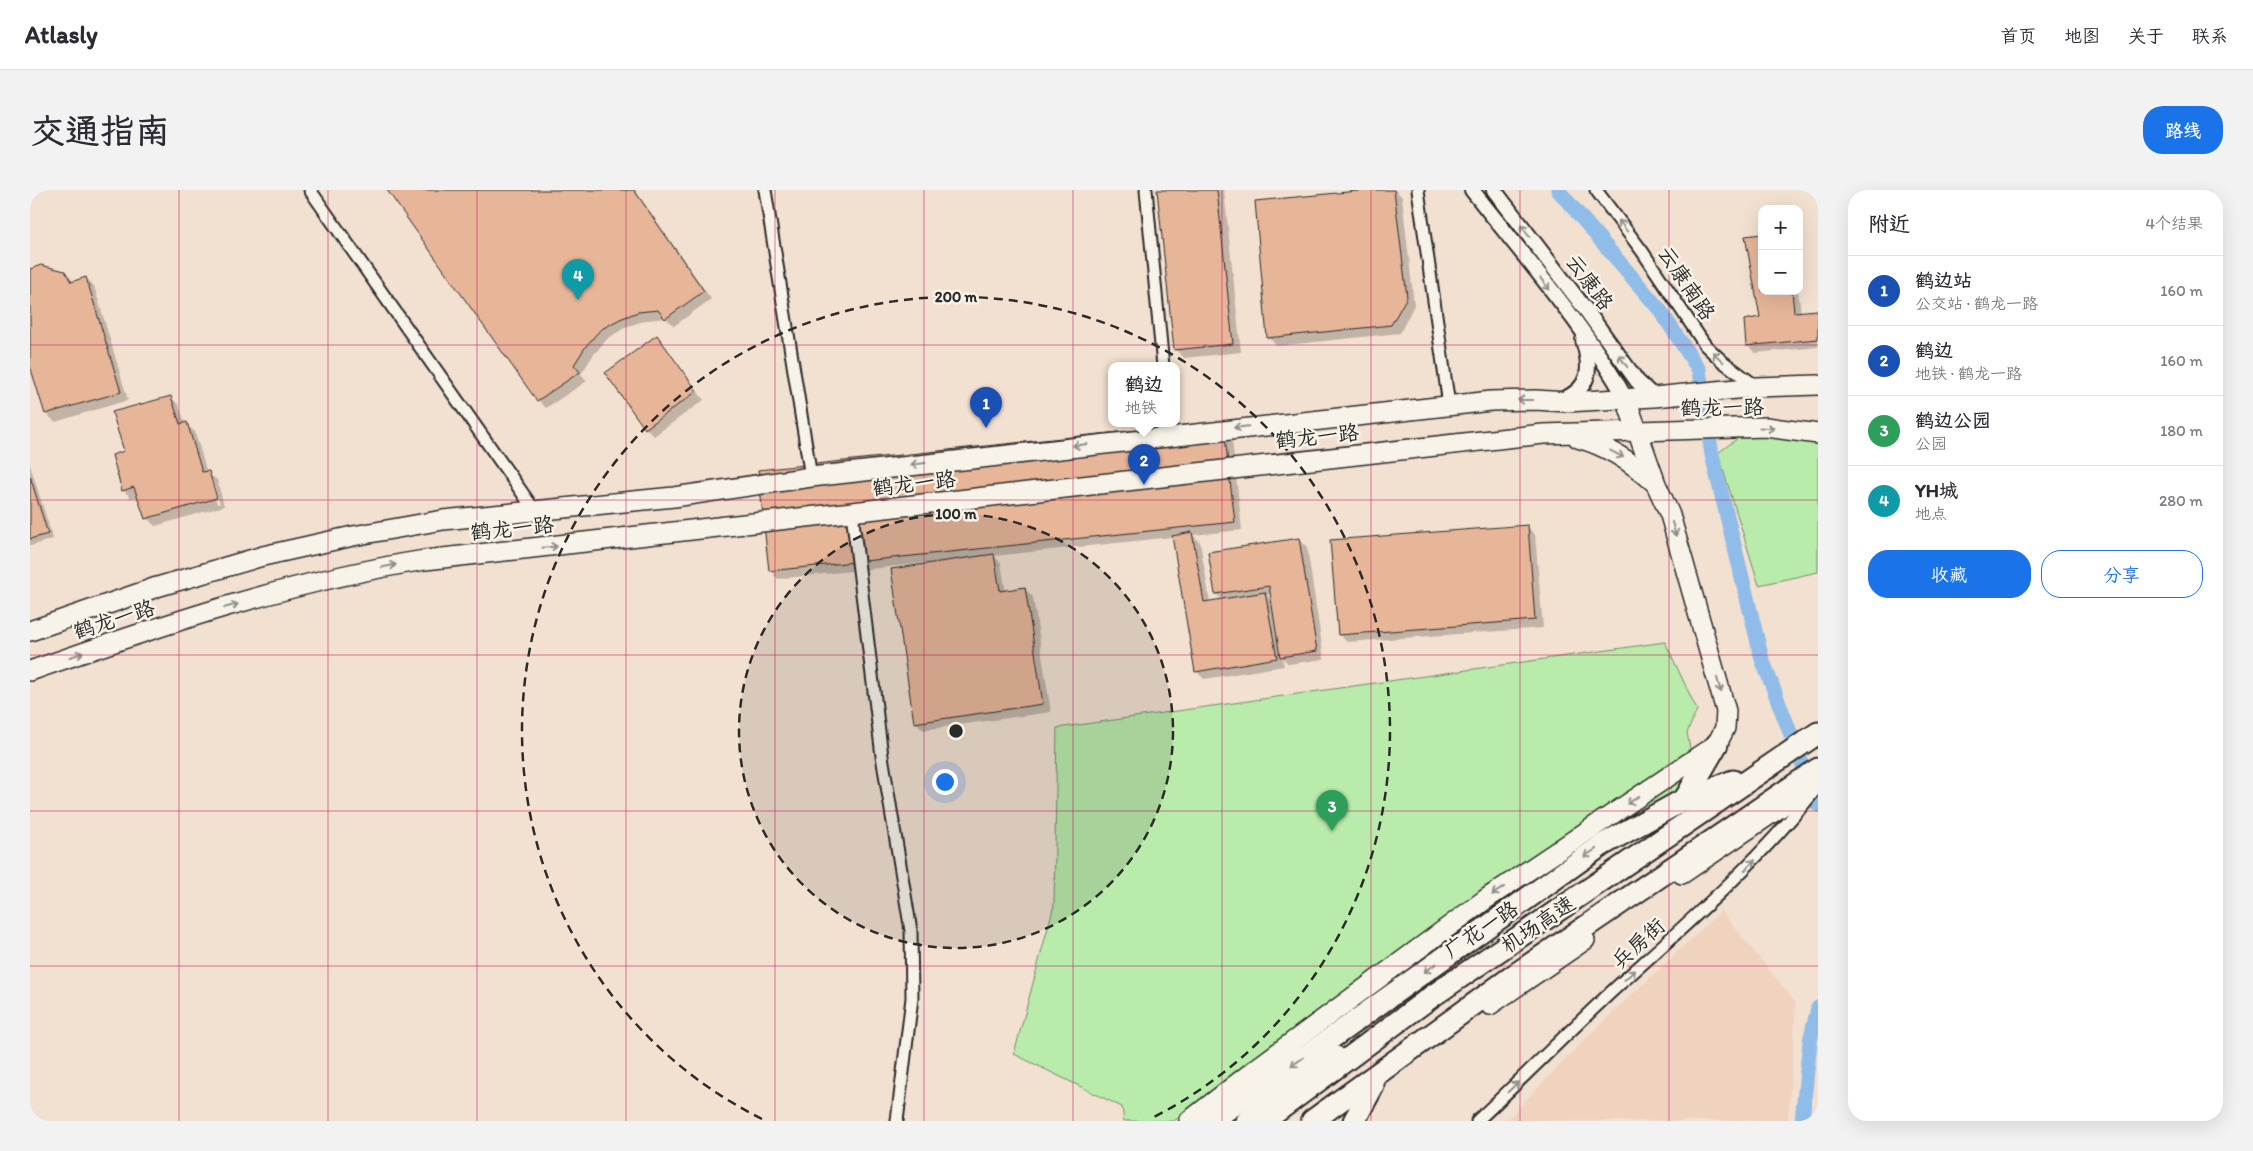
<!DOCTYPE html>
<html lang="zh">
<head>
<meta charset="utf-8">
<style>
  :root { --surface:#fff; --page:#f2f2f3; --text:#2b2b33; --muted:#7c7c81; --line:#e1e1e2; --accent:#1a73e8 }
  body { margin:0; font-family:Itim,"LXGW WenKai TC",sans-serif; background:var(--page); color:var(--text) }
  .controls { position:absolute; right:15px; top:15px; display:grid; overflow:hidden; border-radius:10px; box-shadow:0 5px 20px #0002 }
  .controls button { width:45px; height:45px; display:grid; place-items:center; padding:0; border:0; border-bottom:1px solid var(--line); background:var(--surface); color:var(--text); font:25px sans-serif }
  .you { position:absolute; left:914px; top:591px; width:18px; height:18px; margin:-12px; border:4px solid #fff; border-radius:50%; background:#1a73e8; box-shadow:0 0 0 8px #1a73e833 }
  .badge { display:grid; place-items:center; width:32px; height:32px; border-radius:50%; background:var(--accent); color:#fff; font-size:16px; font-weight:700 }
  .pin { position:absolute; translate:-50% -41px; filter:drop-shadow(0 1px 2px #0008) }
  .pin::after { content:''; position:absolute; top:26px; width:18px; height:15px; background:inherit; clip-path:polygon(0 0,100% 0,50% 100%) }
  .popup { position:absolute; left:1078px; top:172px; width:72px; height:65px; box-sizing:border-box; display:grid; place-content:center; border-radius:10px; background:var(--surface); filter:drop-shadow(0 1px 4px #0005); font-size:16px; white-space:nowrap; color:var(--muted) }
  .popup b { font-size:19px; color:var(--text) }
  .popup::after { content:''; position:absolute; left:50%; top:100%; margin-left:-10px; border:10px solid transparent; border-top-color:var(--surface) }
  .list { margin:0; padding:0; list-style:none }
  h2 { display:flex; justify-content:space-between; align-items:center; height:65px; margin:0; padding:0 20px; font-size:21px }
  h2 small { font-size:16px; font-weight:400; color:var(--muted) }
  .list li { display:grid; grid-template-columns:32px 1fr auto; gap:15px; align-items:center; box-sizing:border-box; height:70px; padding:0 20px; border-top:1px solid var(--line) }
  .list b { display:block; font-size:19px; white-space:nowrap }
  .list p { margin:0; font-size:16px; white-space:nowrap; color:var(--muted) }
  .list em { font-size:16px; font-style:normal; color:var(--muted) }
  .actions { display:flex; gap:10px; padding:15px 20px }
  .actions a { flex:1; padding:11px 0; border:1px solid var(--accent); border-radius:20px; text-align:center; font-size:18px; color:var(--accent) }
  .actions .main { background:var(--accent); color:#fff }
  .map { position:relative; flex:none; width:1788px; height:931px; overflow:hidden; border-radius:20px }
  header { display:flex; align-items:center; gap:30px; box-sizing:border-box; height:70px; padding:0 25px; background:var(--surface); border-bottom:1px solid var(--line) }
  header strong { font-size:24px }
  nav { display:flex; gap:28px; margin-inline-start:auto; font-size:18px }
  .intro { display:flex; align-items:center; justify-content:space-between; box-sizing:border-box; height:120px; padding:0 30px }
  h1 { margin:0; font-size:35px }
  .button { padding:12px 22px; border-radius:20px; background:var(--accent); color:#fff; font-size:18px; font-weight:700 }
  main { display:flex; gap:30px; padding:0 30px }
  aside { flex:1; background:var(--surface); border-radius:20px; box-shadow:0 5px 20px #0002 }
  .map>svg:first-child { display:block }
</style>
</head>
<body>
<header>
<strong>Atlasly</strong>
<nav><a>首页</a><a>地图</a><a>关于</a><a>联系</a></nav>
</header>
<div class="intro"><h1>交通指南</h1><a class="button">路线</a></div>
<main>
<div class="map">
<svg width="1788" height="931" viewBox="0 0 1788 931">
  <rect width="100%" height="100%" fill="#f2e0d0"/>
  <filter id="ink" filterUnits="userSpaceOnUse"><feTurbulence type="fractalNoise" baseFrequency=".02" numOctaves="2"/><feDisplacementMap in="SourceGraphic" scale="10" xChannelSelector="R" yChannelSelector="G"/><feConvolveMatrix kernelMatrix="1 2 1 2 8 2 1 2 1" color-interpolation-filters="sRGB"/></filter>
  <g filter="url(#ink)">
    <path fill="#efd3bf" d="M1691,721L1766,813L1758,931H1476L1557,847Z"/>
    <g fill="#b9ebab" stroke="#728b6b">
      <path d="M1788,236V382L1729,395L1688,263L1712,245Z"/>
      <path d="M1635,452L1667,520L1657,543L1666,588L1479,702L1457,695L1309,810L1144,931H1094L1092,917L984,864L1024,715L1027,538Z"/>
    </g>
    <g fill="#0003" fill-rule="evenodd">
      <path d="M358,0H605L681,109L644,136L636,128L617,130L598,136L578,148L564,164L551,184L557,191L516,218L508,210Z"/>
      <path d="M1128,0H1194L1211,162L1154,168L1145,159Z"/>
      <path d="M1351,0H1365L1372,7L1384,115L1370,143L1247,156L1239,148Z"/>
      <path d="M0,80L35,82L44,92L56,88L64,96L98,210L25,232L17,224L0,172Z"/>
      <path d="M1732,101H1768L1771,123L1788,121V157L1725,163L1717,155L1732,128Z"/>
      <path d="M626,147L674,210L624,246L616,238Z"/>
      <path d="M140,207L149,215L155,234L165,242L177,283L187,290L194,316L125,336L117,328L109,306L101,308L93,300L95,262ZM180,290H183L190,314H187Z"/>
      <path d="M1201,241L1212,340L1163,345L1170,352L1180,412L1193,410L1186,404L1269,349L1277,357L1294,469L1259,474L1252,468L1254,476L1174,489L1166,481L1143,347L964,366L971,373L976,402L995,399L1003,407L1021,522L893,540L885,532L895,373L748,389L740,380ZM1241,404L1242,411L1237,405Z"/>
      <path d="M0,275L23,349L0,356Z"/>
      <path d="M1497,336L1505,345L1513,438L1317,452L1309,444Z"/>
    </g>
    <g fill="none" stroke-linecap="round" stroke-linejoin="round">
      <g stroke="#90bce9" stroke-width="15">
        <path d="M1528,0L1630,120L1669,180L1682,265L1732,469L1788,615"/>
        <path d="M1772,931L1780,851L1788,818"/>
      </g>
    </g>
    <g fill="#e7b598" stroke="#2b2b2b">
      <path d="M357,0H604L674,101L635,129L628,120L608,122L590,129L570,140L556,156L544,175L550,182L507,211Z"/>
      <path d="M1127,0H1187L1203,154L1144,160Z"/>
      <path d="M1338,0H1364L1377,107L1361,135L1237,148L1225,11Z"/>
      <path d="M1732,44V101H1762L1764,122L1788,120V149L1716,156L1714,130L1730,127L1715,46Z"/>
      <path d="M11,75L35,81L41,92L56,87L91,202L15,224L0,176V79Z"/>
      <path d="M627,145L667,201L615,239L575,183Z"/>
      <path d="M141,206L150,234L157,232L172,282L179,281L187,308L115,329L104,297L92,301L82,265L94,261L82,222Z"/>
      <path d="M1193,231L1205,332L739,381L728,280Z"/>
      <path d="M0,286L18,344L0,349Z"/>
      <path d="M1498,335L1505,430L1308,445L1300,350Z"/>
      <path d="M1162,342L1174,412L1235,402L1247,468L1165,482L1142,346Z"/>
      <path d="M1269,348L1287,461L1250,467L1239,396L1185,404L1178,362Z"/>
      <path d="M964,364L970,401L995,397L1013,514L884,533L861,379Z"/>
    </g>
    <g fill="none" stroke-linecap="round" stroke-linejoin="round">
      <g stroke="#2b2b2b" stroke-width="15">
        <g id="minor">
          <path d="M280,0L505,321"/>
          <path d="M735,0L781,287"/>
          <path d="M1116,0L1133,176"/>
          <path d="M1388,0L1419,215"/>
          <path d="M1566,0L1612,61L1675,155L1692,171L1727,197"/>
          <path d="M1139,234L1140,245"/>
          <path d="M822,323L852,566L881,741L882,808L867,931"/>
          <path d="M1447,931C1496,885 1543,837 1592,792C1660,731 1728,672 1785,600"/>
        </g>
      </g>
      <g stroke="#2b2b2b" stroke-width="18">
        <g id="tertiary">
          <path d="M1442,0C1495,68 1554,134 1596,209"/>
          <path d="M1464,0L1556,120L1607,191L1624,207"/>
          <path d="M1532,210C1561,198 1562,178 1553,150"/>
        </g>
      </g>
      <g stroke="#2b2b2b" stroke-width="22">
        <g id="trunk">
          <path d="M1548,248C1578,256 1602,272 1625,293"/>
          <path d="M0,441L127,397L233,366L323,346L413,330L644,307L781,287L1461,211L1505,210L1537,212L1624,207L1727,197L1788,195"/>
          <path d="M0,481C129,436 261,391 395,370L1513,244L1736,237L1788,244"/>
          <path d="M1652,684L1788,592"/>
          <path d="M1460,815L1555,750"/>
          <path d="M1159,931L1227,878L1456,709L1687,554L1695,538L1696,521L1640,325L1626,294L1596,209"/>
          <path d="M1216,931L1306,866"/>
        </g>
      </g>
      <g stroke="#2b2b2b" stroke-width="25">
        <g id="motorway">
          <path d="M1655,609L1687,554"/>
          <path d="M1180,931L1251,884L1572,655L1655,609L1703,591"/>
          <path d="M1234,931L1401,807L1788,543"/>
          <path d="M1282,931L1483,786L1788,579"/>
          <path d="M1324,931L1343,896"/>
        </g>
      </g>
      <use href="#minor" stroke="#f7f3e8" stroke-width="11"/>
      <use href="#tertiary" stroke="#f7f3e8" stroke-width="14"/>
      <use href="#trunk" stroke="#f7f3e8" stroke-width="19"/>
      <use href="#motorway" stroke="#f7f3e8" stroke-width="21"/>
    </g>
    <defs><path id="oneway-shaft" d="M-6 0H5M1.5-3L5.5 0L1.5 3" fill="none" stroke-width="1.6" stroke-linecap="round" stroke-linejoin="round" transform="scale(1.25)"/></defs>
    <g stroke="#918f8a">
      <use href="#oneway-shaft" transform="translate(1593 36) rotate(-127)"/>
      <use href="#oneway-shaft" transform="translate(1495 41) rotate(-127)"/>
      <use href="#oneway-shaft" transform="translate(1515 94) rotate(52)"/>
      <use href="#oneway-shaft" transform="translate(1688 167) rotate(-137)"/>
      <use href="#oneway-shaft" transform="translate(1593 171) rotate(-125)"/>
      <use href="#oneway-shaft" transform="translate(1495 210) rotate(-180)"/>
      <use href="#oneway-shaft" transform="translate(1211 237) rotate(174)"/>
      <use href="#oneway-shaft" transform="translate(1737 238) rotate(3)"/>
      <use href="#oneway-shaft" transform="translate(1050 255) rotate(173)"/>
      <use href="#oneway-shaft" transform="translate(1587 264) rotate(27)"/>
      <use href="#oneway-shaft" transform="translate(888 274) rotate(173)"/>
      <use href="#oneway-shaft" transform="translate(1644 339) rotate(74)"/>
      <use href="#oneway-shaft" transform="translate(520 357) rotate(-5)"/>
      <use href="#oneway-shaft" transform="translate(359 376) rotate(-11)"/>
      <use href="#oneway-shaft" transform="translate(201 416) rotate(-16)"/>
      <use href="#oneway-shaft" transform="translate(46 465) rotate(-19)"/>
      <use href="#oneway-shaft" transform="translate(1689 495) rotate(74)"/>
      <use href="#oneway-shaft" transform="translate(1603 610) rotate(146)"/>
      <use href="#oneway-shaft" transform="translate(1560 663) rotate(146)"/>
      <use href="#oneway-shaft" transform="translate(1720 675) rotate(-46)"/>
      <use href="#oneway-shaft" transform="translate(1468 701) rotate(146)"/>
      <use href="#oneway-shaft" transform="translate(1400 778) rotate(145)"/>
      <use href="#oneway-shaft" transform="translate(1600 785) rotate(-42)"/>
      <use href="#oneway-shaft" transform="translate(1267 872) rotate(145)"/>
      <use href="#oneway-shaft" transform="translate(1483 897) rotate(-44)"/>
    </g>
  </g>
  <path fill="none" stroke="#c2185b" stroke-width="1" stroke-opacity="0.55" d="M149,0V931M298,0V931M447,0V931M596,0V931M745,0V931M894,0V931M1043,0V931M1192,0V931M1341,0V931M1490,0V931M1639,0V931M0,155H1788M0,310H1788M0,465H1788M0,621H1788M0,776H1788"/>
  <circle cx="926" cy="541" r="217" fill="#2b2b2b" fill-opacity=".12"/>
  <g fill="none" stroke="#2b2b2b" stroke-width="2.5" stroke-dasharray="9 6">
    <circle cx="926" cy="541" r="217"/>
    <path d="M732 929A434 434 0 1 1 1120 929"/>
  </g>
  <g text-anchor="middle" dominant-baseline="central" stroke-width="5" stroke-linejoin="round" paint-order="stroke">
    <g font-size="21" fill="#2b2b2b" stroke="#f7f3e8">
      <text transform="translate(1560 92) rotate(53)">云康路</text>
      <text transform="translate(1657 93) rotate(56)">云康南路</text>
      <text transform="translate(1692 217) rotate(-1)">鹤龙一路</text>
      <text transform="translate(1287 246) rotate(-6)">鹤龙一路</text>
      <text transform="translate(884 293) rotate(-7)">鹤龙一路</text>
      <text transform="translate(482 338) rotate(-6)">鹤龙一路</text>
      <text transform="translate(84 429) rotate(-18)">鹤龙一路</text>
      <text transform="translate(1508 734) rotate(-34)">机场高速</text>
      <text transform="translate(1451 739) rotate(-34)">广花一路</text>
      <text transform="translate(1608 753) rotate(-42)">兵房街</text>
    </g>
  </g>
  <circle cx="926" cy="541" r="8" fill="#2b2b2b" stroke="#f7f3e8" stroke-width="2.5"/>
  <g font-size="15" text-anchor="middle" font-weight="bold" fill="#2b2b2b" stroke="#f7f3e8" stroke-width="5" stroke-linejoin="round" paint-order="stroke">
    <text x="926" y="112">200 m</text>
    <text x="926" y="329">100 m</text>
  </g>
</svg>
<div class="controls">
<button>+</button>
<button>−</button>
</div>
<div class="you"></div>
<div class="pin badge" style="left:956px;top:238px;background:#1a4fb4">1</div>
<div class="pin badge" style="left:1114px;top:295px;background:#1a4fb4">2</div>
<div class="popup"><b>鹤边</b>地铁</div>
<div class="pin badge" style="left:1302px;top:641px;background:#2e9e5b">3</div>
<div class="pin badge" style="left:548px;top:110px;background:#0f9aa8">4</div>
</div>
<aside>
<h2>附近<small>4个结果</small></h2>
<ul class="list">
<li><span class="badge" style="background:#1a4fb4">1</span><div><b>鹤边站</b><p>公交站 · 鹤龙一路</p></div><em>160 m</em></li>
<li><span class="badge" style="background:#1a4fb4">2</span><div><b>鹤边</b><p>地铁 · 鹤龙一路</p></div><em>160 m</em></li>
<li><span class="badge" style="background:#2e9e5b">3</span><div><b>鹤边公园</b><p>公园</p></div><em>180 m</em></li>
<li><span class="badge" style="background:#0f9aa8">4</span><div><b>YH城</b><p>地点</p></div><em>280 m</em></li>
</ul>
<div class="actions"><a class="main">收藏</a><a>分享</a></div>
</aside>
</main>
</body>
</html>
